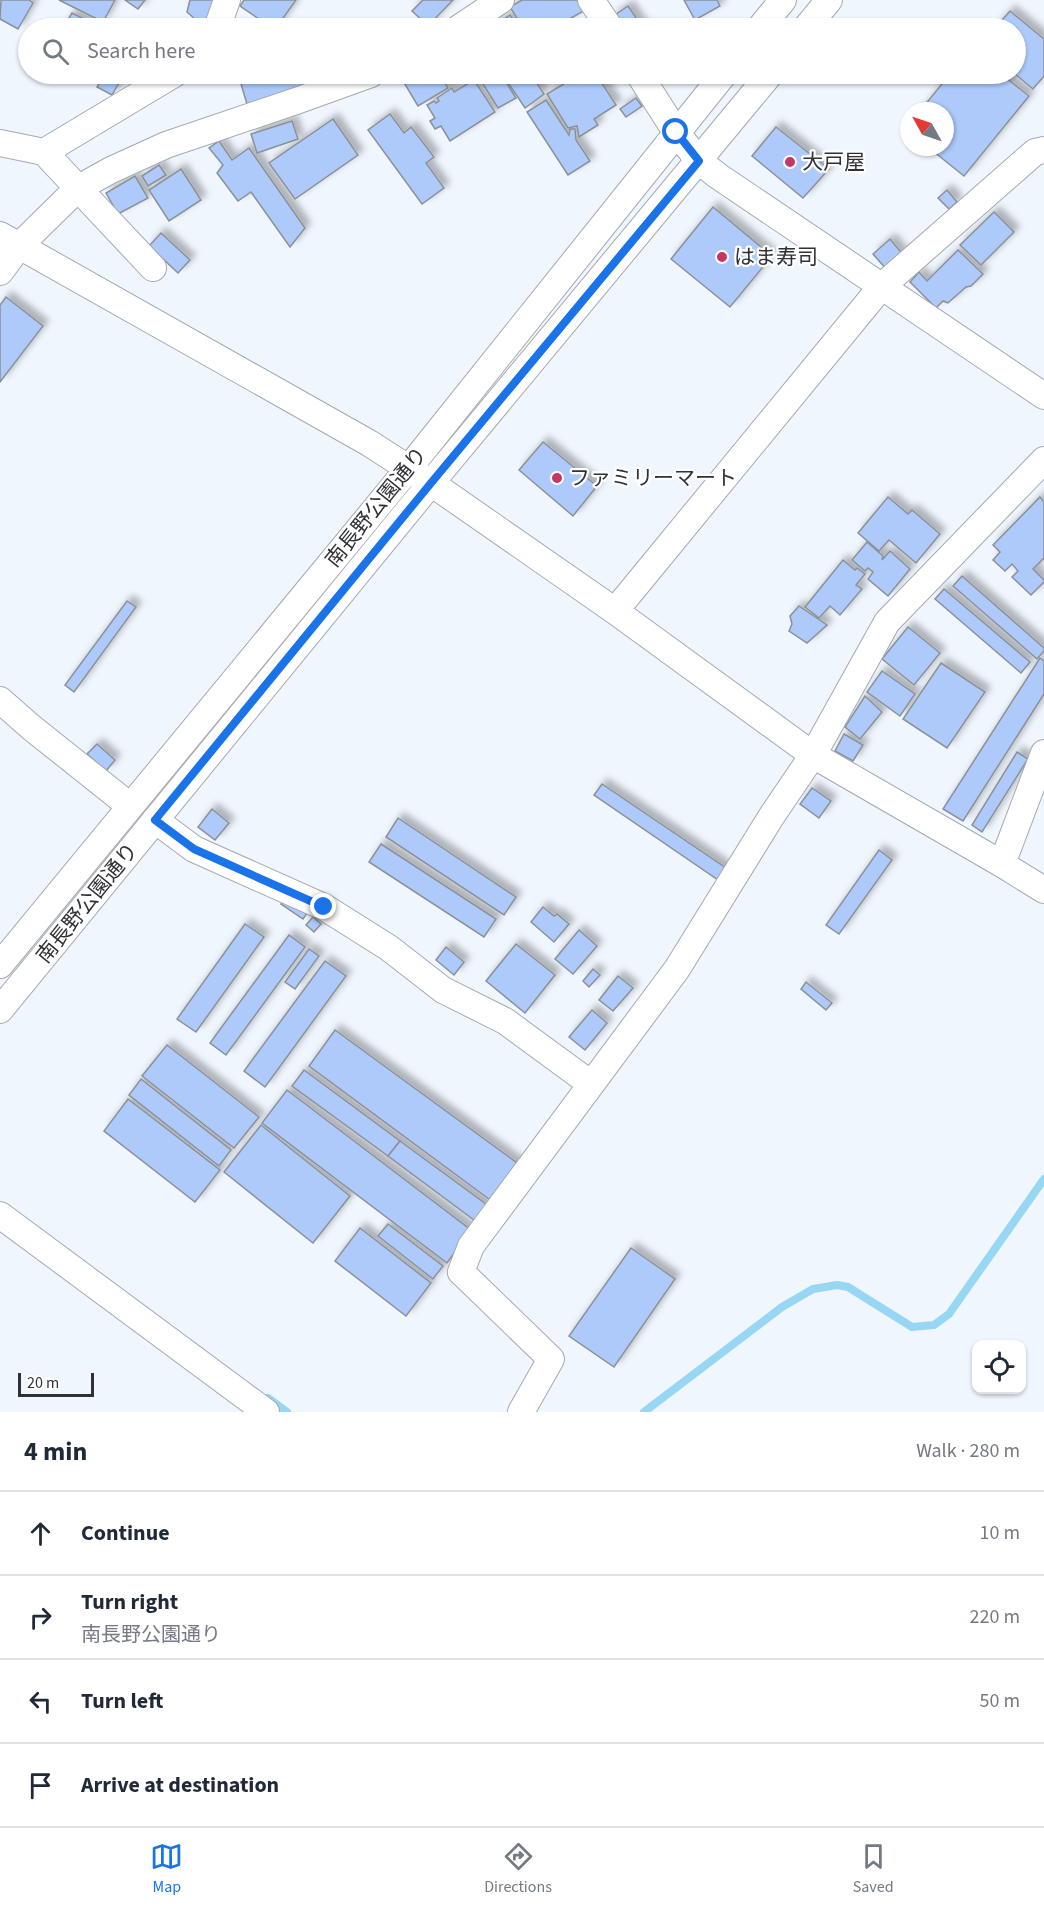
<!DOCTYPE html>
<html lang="en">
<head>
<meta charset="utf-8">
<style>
  :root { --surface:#fff; --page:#f6f6f7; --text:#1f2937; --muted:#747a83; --line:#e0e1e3; --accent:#1a73e8 }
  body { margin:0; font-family:"Source Sans 3","Noto Sans JP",sans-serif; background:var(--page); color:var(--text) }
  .controls { position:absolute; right:18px; bottom:18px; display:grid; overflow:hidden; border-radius:12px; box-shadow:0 2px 4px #0004 }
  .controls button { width:54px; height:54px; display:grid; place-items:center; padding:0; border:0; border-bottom:2px solid var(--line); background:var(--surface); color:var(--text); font:30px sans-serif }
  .compass { position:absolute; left:900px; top:102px; width:54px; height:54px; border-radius:50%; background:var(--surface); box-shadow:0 2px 4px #0004; rotate:310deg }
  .scale { position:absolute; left:18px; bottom:15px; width:76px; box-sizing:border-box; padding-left:6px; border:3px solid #2f3134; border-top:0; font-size:16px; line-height:21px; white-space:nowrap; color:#2f3134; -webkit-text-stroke:4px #fff; paint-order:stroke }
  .stop { position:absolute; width:18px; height:18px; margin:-14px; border:4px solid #1a73e8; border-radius:50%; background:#fff }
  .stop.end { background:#1a73e8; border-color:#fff; box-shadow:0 2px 6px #0008 }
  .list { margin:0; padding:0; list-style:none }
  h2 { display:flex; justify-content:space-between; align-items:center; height:78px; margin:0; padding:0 24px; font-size:26px }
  h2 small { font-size:20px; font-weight:400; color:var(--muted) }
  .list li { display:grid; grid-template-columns:39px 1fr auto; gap:18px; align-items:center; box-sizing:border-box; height:84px; padding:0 24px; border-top:2px solid var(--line) }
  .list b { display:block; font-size:22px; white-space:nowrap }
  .list p { margin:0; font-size:20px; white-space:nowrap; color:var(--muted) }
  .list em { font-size:20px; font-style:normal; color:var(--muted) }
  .icon { flex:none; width:33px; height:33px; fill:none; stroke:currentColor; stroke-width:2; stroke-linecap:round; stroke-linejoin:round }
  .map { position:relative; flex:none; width:1044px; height:1412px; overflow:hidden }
  .search { position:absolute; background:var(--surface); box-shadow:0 2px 4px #0004; left:18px; right:18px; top:18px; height:66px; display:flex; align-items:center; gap:15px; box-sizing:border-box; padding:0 21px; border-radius:33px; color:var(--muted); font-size:22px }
  .sheet { height:414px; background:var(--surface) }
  nav { display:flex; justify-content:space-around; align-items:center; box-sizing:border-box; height:84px; border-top:2px solid var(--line); background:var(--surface); font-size:16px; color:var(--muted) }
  nav a { display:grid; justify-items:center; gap:3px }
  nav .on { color:var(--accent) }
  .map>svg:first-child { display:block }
</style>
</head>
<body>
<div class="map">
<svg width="1044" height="1412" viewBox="0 0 1044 1412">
  <defs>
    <filter id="shadow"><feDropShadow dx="5.5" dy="-5.5" stdDeviation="3" flood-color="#0004"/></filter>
  </defs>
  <rect width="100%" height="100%" fill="#f0f6fe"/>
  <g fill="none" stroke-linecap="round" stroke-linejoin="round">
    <g stroke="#98d7f3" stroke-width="8">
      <path d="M268,1398L287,1412"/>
      <path d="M644,1412L782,1307L813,1289L837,1285L848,1287L912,1327L934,1325L949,1314L1044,1179"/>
    </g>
  </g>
  <g fill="#adcafb" stroke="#8b9097" stroke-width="1.5" filter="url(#shadow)">
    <path d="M1,0H29L33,3L18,29L0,19Z"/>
    <path d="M59,0H115L103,22Z"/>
    <path d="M125,0H145L138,9Z"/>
    <path d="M190,0H216L211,19L204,27L187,12Z"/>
    <path d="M244,0H296L276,28H272L240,6Z"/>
    <path d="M423,0H453L428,26L412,11Z"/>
    <path d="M522,0H581L587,9L554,28H523L510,7Z"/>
    <path d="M684,0H717L720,6L695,20Z"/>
    <path d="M628,6L643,28H620L612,17Z"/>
    <path d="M1010,11L1044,39V76L1033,89L1015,74L1016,28H995Z"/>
    <path d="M72,13L102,28H63Z"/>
    <path d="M510,15L519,28H490Z"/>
    <path d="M105,74H124L112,95L97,87Z"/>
    <path d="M251,74H312L315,84L247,104L239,77Z"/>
    <path d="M415,74H439L448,88L418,106L403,81Z"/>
    <path d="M499,74H501L516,98L498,108L483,84Z"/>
    <path d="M512,74H531L544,94L525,108L505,78Z"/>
    <path d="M580,74H596L616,105L594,119L598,125L579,137L577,126L568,128L547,94Z"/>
    <path d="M950,74H1001L1029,96L964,176L928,147H945V111H920Z"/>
    <path d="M474,80L495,112L450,141L441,126L435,129L430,121L435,118L427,105L434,101L436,103L439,101L437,98L452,88L454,92Z"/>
    <path d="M636,98L642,106L626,117L620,109Z"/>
    <path d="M546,100L569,135L570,129H575L576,140L590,161L568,175L527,112Z"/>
    <path d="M390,114L404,133L411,127L434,157L426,163L444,188L422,204L368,130Z"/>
    <path d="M333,119L358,155L295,199L269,163Z"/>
    <path d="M292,121L298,139L257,153L251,134Z"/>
    <path d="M776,127L829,169L803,198L752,156Z"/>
    <path d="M219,141L232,160L249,148L305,228L290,247L251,192L238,201L217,173L223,165L209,148Z"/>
    <path d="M159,165L166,175L148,186L142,176Z"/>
    <path d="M181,169L201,200L169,221L149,190Z"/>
    <path d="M135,176L148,198L118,214L106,193Z"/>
    <path d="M947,190L957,202L949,209L938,198Z"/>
    <path d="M713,207L772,256L730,307L671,259Z"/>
    <path d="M994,212L1014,232L981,265L960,245Z"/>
    <path d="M161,233L190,260L178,273L149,246Z"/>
    <path d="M890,239L904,256L887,270L873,254Z"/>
    <path d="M958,250L983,274L971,286L966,287L948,303L943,301L936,308L910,282L919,272L927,281Z"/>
    <path d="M6,297L43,326L0,382V305Z"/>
    <path d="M543,442L597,486L573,516L519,470Z"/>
    <path d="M888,497L908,514L912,510L940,534L916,563L889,540L879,551L858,533Z"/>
    <path d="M1040,497L1044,502V558L1033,569L1044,580V582L1031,595L1012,577L1018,571L1012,564L1005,571L993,560L1000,552L993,545Z"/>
    <path d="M867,542L883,556L882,560L890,551L910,569L888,596L868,579L873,572L868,568L865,571L852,560Z"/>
    <path d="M843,560L855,570L857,568L865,574L856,585L862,589L840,615L830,606L819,618L805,607Z"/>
    <path d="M962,576L1044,648V651L1037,659L953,586Z"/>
    <path d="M944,589L1030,662L1021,673L935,599Z"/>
    <path d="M127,601L136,607L74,692L65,685Z"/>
    <path d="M799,606L827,625L807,643L789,631L792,624L790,616Z"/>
    <path d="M908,627L940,653L914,685L882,659Z"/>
    <path d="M1040,658L1044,661V694L963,821L943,809Z"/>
    <path d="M941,663L985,692L947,748L903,719Z"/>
    <path d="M882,671L915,694L900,716L867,692Z"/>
    <path d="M865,696L882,712L860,739L845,727Z"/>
    <path d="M844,734L863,745L853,761L835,751Z"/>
    <path d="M97,744L115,760L106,771L87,754Z"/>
    <path d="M1017,752L1028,759L982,832L972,825Z"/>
    <path d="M602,784L729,870L721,882L594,795Z"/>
    <path d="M812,788L831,801L819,818L800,804Z"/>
    <path d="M212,809L229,823L215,840L198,827Z"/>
    <path d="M398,818L516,897L504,915L386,837Z"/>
    <path d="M381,844L496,919L484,937L369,862Z"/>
    <path d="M879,850L892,860L839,934L826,925Z"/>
    <path d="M289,893L310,909L303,919L281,904Z"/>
    <path d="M543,907L554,916L557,914L569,924L554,942L531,922Z"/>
    <path d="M313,917L321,924L314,932L306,925Z"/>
    <path d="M245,924L264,937L196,1032L177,1019Z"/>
    <path d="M579,930L597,946L573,974L555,959Z"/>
    <path d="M289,935L305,947L226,1055L210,1043Z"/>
    <path d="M516,944L555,975L525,1013L486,981Z"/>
    <path d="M446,947L464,962L454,975L436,960Z"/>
    <path d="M309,949L319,956L295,989L285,982Z"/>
    <path d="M325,961L346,976L265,1087L244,1071Z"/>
    <path d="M593,969L600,975L589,987L583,981Z"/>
    <path d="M618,976L633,988L613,1011L599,1000Z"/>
    <path d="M806,982L832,1003L826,1010L801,989Z"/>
    <path d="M592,1010L607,1023L585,1050L569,1037Z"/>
    <path d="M335,1030L524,1168L497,1205L309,1066Z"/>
    <path d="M167,1045L259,1117L234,1148L142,1076Z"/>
    <path d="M304,1070L400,1141L388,1156L292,1086Z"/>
    <path d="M141,1079L231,1150L219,1166L129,1095Z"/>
    <path d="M287,1090L471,1230L447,1263L262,1123Z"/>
    <path d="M128,1099L220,1170L195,1202L104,1131Z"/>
    <path d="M261,1125L350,1196L313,1243L224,1172Z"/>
    <path d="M400,1141L490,1207L478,1223L388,1156Z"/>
    <path d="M388,1224L443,1266L433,1279L378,1236Z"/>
    <path d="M360,1228L431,1283L406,1316L335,1261Z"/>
    <path d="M631,1248L675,1279L614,1367L569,1336Z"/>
  </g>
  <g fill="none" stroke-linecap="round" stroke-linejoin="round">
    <g stroke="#a4a9b1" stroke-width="28">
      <g id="minor">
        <path d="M591,0L610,28"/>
        <path d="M217,28L227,0"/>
        <path d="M459,28L501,0"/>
        <path d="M760,28L783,0"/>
        <path d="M806,28L829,0"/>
        <path d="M639,74L676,132L699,161L718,176L1044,396"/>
        <path d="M0,143L44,152L174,74"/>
        <path d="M44,152L153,268"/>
        <path d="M0,235L369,443L431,483L615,611L813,755L1002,864L1044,890"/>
        <path d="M0,272L20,245L77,189L111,170L166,145L299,100L371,74"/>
        <path d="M615,611L881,287L1035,152L1044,150"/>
        <path d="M0,700L32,728L130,806"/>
        <path d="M155,820L194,849L324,907L389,948L443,990L505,1021L591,1084"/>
        <path d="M1002,864L1044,753"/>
        <path d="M0,965L409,468L724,74"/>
        <path d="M0,1010L431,483L770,74"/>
        <path d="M0,1215L266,1412"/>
        <path d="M521,1412L551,1359L461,1272L471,1246L677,969L771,817L813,755L887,622L1044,460"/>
      </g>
    </g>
    <use href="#minor" stroke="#fff" stroke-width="26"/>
  </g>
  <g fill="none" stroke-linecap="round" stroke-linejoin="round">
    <path stroke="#1a73e8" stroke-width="8" d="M324,907L194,849L155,820L431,483L699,161L676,132"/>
  </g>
  <g fill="#c43663" stroke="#fff" stroke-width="2">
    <circle cx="790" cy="162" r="6"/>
    <circle cx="722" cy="257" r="6"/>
    <circle cx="557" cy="478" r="6"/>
  </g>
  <g text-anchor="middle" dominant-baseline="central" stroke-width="4.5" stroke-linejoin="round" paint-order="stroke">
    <g font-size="21" fill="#2f3134" stroke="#fff" text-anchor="start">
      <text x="802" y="162">大戸屋</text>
      <text x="734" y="257">はま寿司</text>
      <text x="569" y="478">ファミリーマート</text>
    </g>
    <g font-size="21" fill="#2f3134" stroke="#fff">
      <text transform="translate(376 507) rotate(-51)">南長野公園通り</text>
      <text transform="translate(87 903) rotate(-51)">南長野公園通り</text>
    </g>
  </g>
</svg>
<div class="controls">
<button><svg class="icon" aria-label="locate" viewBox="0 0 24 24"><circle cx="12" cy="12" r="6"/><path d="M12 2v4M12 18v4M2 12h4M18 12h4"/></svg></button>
</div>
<svg class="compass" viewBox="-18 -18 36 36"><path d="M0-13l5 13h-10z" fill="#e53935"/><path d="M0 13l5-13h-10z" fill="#747a83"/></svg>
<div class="scale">20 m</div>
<div class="stop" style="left:676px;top:132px"></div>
<div class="stop end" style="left:324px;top:907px"></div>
<div class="search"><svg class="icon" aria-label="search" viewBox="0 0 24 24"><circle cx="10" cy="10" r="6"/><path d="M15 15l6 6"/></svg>Search here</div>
</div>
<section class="sheet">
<h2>4 min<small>Walk · 280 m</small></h2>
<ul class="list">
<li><svg class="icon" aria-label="ahead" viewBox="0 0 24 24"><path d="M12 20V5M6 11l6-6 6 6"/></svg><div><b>Continue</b></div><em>10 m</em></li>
<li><svg class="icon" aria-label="right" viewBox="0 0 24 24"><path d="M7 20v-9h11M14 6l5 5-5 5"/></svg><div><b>Turn right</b><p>南長野公園通り</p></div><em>220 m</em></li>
<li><svg class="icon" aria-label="left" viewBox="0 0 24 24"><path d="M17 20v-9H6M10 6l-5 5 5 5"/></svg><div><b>Turn left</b></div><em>50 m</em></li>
<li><svg class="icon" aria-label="arrive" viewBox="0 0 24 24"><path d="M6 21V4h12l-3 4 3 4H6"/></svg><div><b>Arrive at destination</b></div></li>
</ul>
</section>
<nav>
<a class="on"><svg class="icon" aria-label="map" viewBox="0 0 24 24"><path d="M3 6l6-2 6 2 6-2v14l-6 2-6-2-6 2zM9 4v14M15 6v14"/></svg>Map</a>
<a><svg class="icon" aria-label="directions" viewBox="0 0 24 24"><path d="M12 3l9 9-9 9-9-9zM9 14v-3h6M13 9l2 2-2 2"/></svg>Directions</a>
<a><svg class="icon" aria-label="saved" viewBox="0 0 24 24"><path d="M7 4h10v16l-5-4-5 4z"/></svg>Saved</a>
</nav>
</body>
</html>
